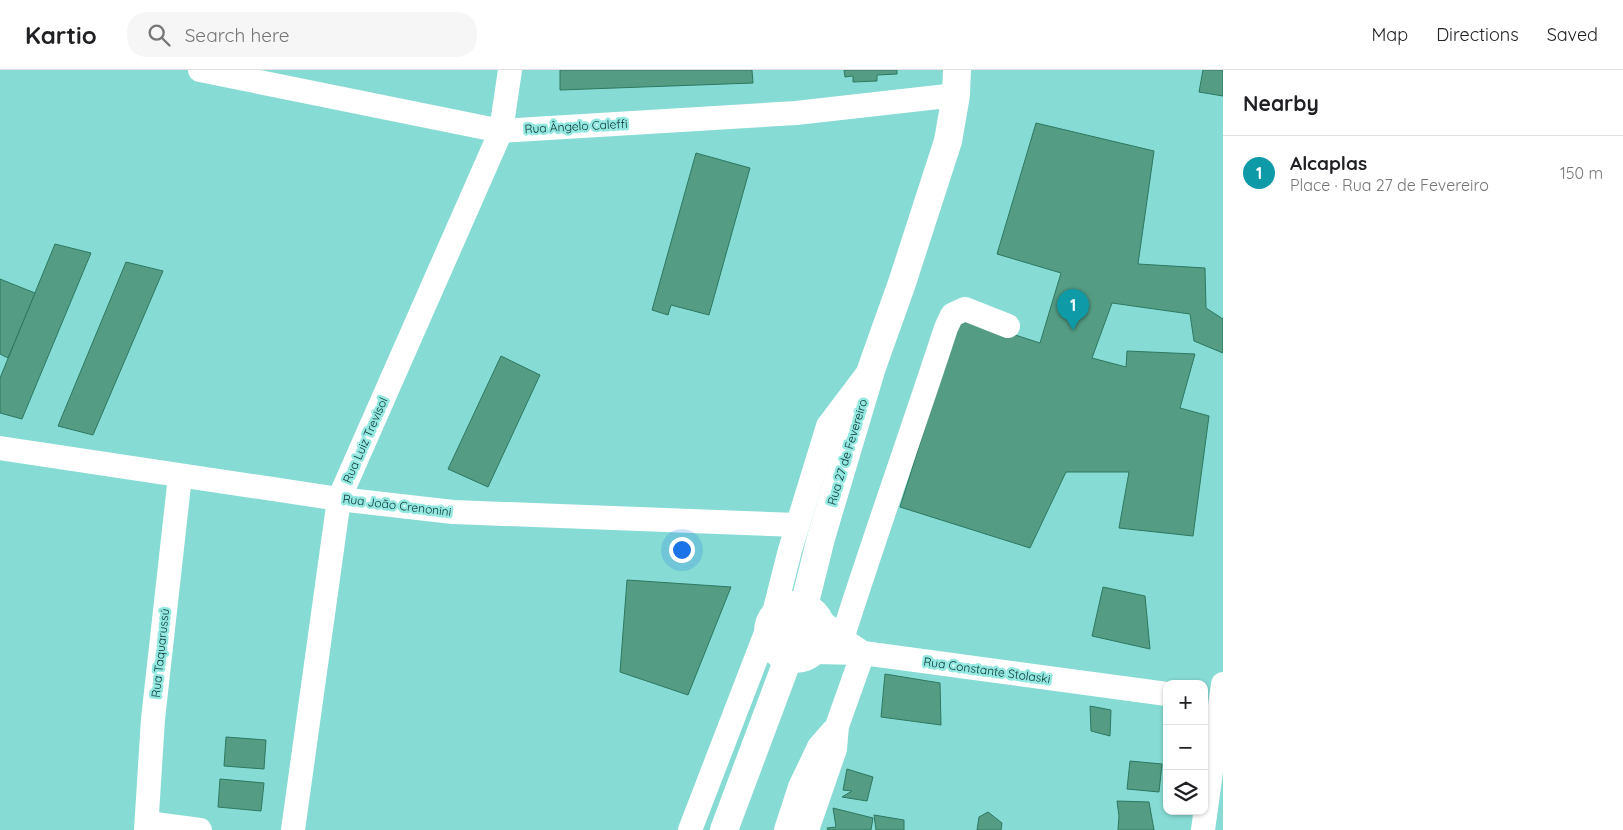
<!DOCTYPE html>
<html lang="en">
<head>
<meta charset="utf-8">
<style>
  :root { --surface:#fff; --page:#f6f6f6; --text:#202124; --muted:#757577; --line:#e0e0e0; --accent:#0f766e }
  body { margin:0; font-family:Quicksand,sans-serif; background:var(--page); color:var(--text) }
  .controls { position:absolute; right:15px; bottom:15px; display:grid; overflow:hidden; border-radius:10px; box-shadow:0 1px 4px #0004 }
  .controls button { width:45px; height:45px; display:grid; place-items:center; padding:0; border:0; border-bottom:1px solid var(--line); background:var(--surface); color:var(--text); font:25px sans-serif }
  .you { position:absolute; left:681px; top:479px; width:18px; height:18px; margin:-12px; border:4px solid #fff; border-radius:50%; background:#1a73e8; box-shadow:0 0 0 8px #1a73e833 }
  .badge { display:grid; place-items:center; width:32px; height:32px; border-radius:50%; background:var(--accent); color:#fff; font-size:16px; font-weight:700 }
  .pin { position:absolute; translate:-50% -41px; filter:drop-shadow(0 1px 2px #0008) }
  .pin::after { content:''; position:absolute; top:26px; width:18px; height:15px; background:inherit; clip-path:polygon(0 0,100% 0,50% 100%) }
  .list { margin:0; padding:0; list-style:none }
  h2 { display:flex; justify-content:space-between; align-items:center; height:65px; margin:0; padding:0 20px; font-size:21px }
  h2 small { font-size:16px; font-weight:400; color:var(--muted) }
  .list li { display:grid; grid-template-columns:32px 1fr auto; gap:15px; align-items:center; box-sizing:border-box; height:75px; padding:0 20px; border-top:1px solid var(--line) }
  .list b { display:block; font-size:19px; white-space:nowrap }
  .list p { margin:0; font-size:16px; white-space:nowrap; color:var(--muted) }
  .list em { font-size:16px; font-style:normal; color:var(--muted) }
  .icon { flex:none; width:28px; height:28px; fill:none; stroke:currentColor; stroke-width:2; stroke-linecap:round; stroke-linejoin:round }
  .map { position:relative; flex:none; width:1223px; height:760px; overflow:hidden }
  header { display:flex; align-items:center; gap:30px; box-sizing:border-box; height:70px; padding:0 25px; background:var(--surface); border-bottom:1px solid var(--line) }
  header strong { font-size:24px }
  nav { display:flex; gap:28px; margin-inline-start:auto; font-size:18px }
  .search { width:350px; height:45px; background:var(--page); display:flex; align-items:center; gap:12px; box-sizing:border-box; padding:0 18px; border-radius:20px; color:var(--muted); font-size:19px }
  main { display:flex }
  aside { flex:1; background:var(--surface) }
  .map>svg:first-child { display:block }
</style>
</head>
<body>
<header>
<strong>Kartio</strong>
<div class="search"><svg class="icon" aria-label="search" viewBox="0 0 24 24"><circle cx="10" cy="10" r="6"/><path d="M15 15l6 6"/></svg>Search here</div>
<nav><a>Map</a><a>Directions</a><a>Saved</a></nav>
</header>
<main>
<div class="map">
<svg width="1223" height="760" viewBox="0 0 1223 760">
  <rect width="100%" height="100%" fill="#86dbd4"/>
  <g fill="#549d84" stroke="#2d7860">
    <path d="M560,0H752L753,13L560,20Z"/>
    <path d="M844,0H897V4L877,5V11L853,12V6L845,7Z"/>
    <path d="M1203,0H1223V26L1199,22Z"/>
    <path d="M1036,53L1154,81L1138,194L1205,198L1206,238L1223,249V283L1194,271L1190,244L1112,233L1092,288L1126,297L1127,281L1195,284L1180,338L1209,346L1193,466L1119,458L1129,402H1066L1030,478L900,437L960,247L1040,273L1061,203L997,184Z"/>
    <path d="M696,83L750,98L709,245L671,235L668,245L652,240Z"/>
    <path d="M55,174L91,183L22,349L0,343V308Z"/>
    <path d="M126,192L163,201L93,365L58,356Z"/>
    <path d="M0,209L35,223L8,288L0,284Z"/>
    <path d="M501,286L540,305L488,417L448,399Z"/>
    <path d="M627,510L731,517L688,625L620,602Z"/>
    <path d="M1103,517L1145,526L1150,579L1092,566Z"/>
    <path d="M885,604L940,613L941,655L881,647Z"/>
    <path d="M1090,636L1111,640L1110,666L1091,661Z"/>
    <path d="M226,667L266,670L264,699L224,696Z"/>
    <path d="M1130,691L1162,694L1159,722L1127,719Z"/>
    <path d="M847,699L873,707L867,731L842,727L852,721L843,720Z"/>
    <path d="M220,709L264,713L261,741L218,737Z"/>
    <path d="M1117,731L1149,732L1154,760H1118L1119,746Z"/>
    <path d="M833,738L873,748L871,760H828L827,758L836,757Z"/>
    <path d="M988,742L1002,753L1001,760H977L979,747Z"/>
    <path d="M874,745L904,750V760H876Z"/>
  </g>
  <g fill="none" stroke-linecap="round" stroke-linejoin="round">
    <g stroke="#fff" stroke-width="24">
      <path d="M200,0L501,61L796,43L956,25"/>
      <path d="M0,378L339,429L453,442L797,455"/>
      <path d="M773,547L790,480L828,356L868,303"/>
      <path d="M819,549L842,569L863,583L1167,624"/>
      <path d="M842,569C875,465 912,362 946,258L952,245L965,239L1008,256"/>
      <path d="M814,582L863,583"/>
      <path d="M147,753L200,760"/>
      <path d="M146,760L153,649L180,406"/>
      <path d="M293,760L339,429L501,61L510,0"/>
      <path d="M690,760L769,555"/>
      <path d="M786,760L800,717L819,677L833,661"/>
      <path d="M807,760L835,679L837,656L863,583"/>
      <path d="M1203,760L1223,614"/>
    </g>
    <g stroke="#fff" stroke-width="28">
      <circle cx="795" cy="562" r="27"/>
      <path d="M724,760L788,589L795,559L804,536L821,468L872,297L902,213L948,71L956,25L957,0"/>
    </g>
  </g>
  <g text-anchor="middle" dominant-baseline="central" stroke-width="5" stroke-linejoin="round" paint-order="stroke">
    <g font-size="12" fill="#082e2c" stroke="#93e9e1">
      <text transform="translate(576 56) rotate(-3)">Rua Ângelo Caleffi</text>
      <text transform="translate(365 370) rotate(-66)">Rua Luiz Trevisol</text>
      <text transform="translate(847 382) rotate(-73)">Rua 27 de Fevereiro</text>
      <text transform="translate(397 435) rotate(7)">Rua João Crenonini</text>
      <text transform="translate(160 583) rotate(-84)">Rua Taquarussú</text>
      <text transform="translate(987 600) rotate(8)">Rua Constante Stolaski</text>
    </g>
  </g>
</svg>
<div class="controls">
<button>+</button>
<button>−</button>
<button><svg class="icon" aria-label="layers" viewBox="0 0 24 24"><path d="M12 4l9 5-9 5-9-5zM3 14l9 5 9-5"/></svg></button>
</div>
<div class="you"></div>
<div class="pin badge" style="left:1073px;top:260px;background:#0f9aa8">1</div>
</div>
<aside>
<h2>Nearby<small></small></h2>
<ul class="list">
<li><span class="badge" style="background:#0f9aa8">1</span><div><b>Alcaplas</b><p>Place · Rua 27 de Fevereiro</p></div><em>150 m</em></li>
</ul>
</aside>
</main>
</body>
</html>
